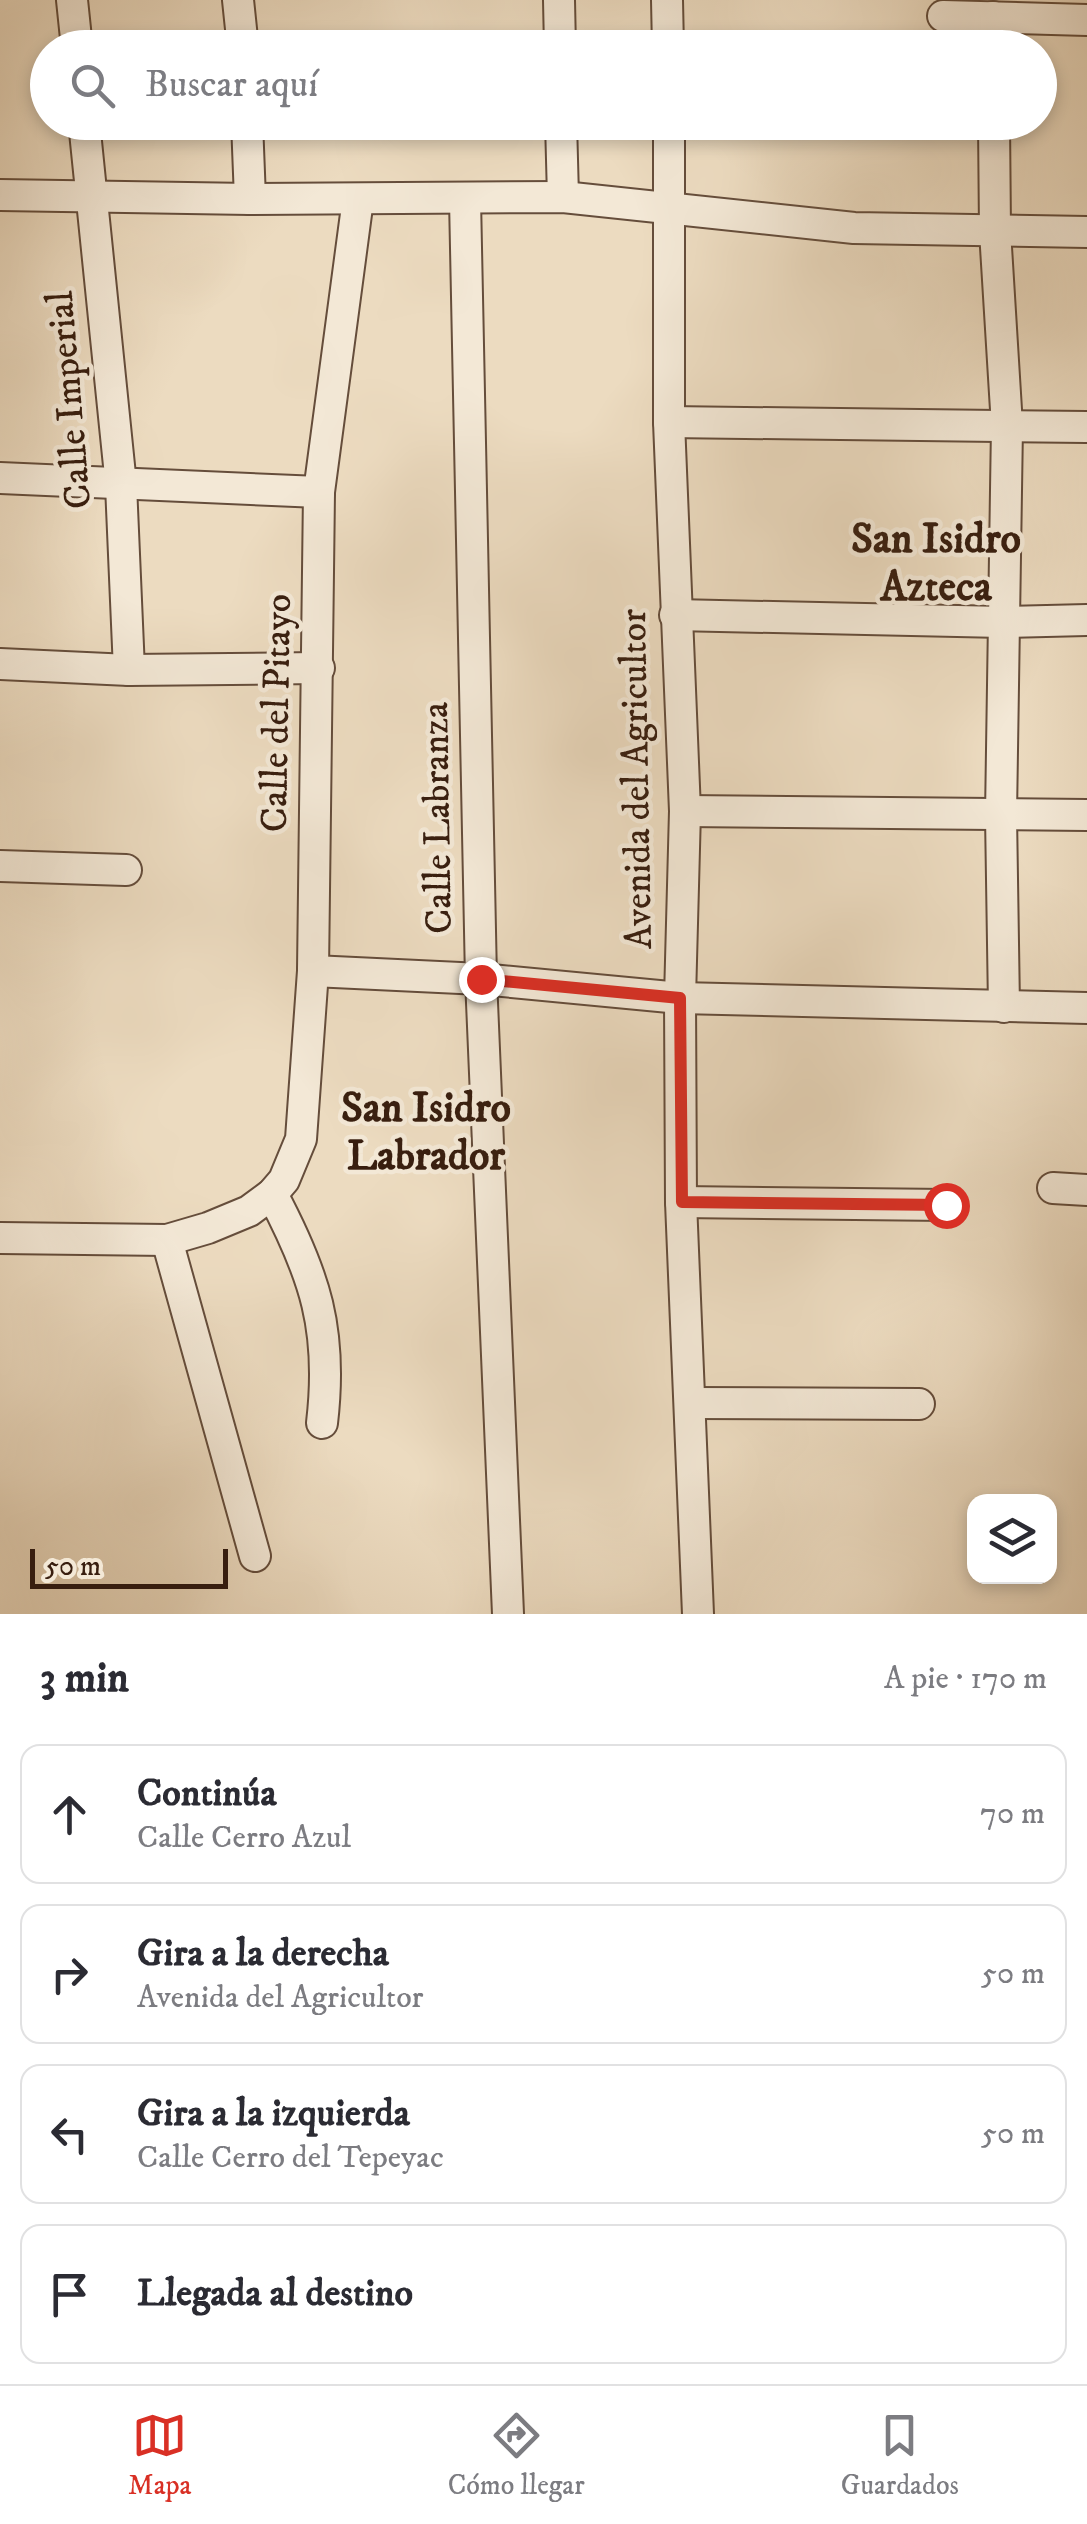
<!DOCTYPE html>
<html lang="es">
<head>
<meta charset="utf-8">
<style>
  :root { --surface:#fff; --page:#f2f2f3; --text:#2b2b33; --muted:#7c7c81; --line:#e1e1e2; --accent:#d93025 }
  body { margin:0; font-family:"IM FELL DW Pica",serif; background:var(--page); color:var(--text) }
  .controls { position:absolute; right:30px; bottom:30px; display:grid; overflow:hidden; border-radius:20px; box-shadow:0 5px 15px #0003 }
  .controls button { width:90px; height:90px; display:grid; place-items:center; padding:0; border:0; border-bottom:2px solid var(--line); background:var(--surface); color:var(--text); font:50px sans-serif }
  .scale { position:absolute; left:30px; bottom:25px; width:198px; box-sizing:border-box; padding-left:10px; border:5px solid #381e0f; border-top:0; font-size:28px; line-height:35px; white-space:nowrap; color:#381e0f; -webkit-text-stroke:8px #f3e8d6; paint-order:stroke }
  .stop { position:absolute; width:30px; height:30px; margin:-22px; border:8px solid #d93025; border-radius:50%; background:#fff }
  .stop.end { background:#d93025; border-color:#fff; box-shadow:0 2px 10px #0008 }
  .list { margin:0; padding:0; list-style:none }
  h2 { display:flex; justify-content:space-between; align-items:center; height:130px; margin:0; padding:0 40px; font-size:42px }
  h2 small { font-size:32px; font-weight:400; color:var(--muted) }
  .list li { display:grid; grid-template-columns:65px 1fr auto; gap:30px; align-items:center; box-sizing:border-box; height:140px; margin:0 20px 20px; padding:0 20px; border:2px solid var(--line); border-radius:20px }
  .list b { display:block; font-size:38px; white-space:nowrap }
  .list p { margin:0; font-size:32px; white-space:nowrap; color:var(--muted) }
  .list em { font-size:32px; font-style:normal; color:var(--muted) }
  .icon { flex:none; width:55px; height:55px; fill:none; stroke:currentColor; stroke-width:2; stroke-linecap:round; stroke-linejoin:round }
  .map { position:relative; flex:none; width:1087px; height:1614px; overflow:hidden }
  .search { position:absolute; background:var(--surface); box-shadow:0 5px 15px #0003; left:30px; right:30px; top:30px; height:110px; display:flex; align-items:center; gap:25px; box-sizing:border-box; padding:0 35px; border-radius:55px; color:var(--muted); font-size:38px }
  .sheet { height:770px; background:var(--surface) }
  nav { display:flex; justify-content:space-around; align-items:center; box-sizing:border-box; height:140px; border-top:2px solid var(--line); background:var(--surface); font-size:28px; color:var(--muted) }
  nav a { display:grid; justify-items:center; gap:5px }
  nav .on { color:var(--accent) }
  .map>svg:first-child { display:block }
</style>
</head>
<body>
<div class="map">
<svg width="1087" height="1614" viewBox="0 0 1087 1614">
  <rect width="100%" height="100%" fill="#ecdbc0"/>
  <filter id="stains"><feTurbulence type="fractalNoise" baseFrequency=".002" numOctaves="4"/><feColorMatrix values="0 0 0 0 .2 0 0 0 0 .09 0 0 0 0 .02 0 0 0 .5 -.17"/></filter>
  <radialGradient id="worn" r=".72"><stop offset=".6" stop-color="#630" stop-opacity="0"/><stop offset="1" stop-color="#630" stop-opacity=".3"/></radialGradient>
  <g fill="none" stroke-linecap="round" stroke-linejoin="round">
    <g stroke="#654d3b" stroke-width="34">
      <g id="street">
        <path d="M72,0L77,48"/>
        <path d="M238,0L243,48"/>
        <path d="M559,0L560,48"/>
        <path d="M667,0L668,48"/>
        <path d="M943,16L1087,20"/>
        <path d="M993,17L994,48"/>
        <path d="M84,122L121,485L129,670"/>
        <path d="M247,122L250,199"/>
        <path d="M561,122L563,197"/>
        <path d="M669,122V422L685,811L680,998L681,1202L698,1614"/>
        <path d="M994,122L995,231L1007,426L1001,815L1004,1007"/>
        <path d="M0,195L250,199L563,197L854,228L1087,232"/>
        <path d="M465,199L481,979L508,1614"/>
        <path d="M669,422L1087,427"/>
        <path d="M0,478L319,492"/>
        <path d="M675,615L1003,622L1087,620"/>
        <path d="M0,664L129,670L319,668"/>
        <path d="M685,811L1087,815"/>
        <path d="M0,866L126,870"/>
        <path d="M313,971L481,979L680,998L1087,1008"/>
        <path d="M1053,1188L1087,1190"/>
        <path d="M272,1194C315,1275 333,1330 322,1423"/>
        <path d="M681,1202L947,1205"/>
        <path d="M0,1238L167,1240L208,1228L249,1211L272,1194L284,1180L301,1139L313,971L319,492L358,199"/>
        <path d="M167,1240L255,1556"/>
        <path d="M692,1403L919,1404"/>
      </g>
    </g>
    <use href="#street" stroke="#f3e8d6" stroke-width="30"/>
  </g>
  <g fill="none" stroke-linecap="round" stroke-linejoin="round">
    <path stroke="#d93025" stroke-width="12" d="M481,979L680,998L682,1202L946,1205"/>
  </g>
  <g text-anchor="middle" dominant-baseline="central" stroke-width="9" stroke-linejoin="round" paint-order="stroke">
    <g font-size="38" fill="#381e0f" stroke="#f3e8d6">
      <text transform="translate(70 400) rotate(-95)">Calle Imperial</text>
      <text transform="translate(277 713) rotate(-89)">Calle del Pitayo</text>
      <text transform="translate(637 779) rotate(-91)">Avenida del Agricultor</text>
      <text transform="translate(438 818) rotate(-91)">Calle Labranza</text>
    </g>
    <g font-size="42" font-weight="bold" fill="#381e0f" stroke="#f3e8d6">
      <text x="936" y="540">San Isidro<tspan x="936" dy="48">Azteca</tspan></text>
      <text x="426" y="1109">San Isidro<tspan x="426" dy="48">Labrador</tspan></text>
    </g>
  </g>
  <rect width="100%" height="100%" filter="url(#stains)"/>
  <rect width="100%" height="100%" fill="url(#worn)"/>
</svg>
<div class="controls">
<button><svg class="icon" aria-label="layers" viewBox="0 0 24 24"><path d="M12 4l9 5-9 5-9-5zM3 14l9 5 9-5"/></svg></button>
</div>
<div class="scale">50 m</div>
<div class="stop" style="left:946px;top:1205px"></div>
<div class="stop end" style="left:481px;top:979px"></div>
<div class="search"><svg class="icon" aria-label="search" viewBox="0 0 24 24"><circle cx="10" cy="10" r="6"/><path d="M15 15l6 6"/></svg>Buscar aquí</div>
</div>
<section class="sheet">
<h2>3 min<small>A pie · 170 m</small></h2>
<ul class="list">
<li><svg class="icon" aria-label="ahead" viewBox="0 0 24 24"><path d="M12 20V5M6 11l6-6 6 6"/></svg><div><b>Continúa</b><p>Calle Cerro Azul</p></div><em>70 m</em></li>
<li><svg class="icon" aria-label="right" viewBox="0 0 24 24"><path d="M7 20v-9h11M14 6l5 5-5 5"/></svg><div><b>Gira a la derecha</b><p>Avenida del Agricultor</p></div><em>50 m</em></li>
<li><svg class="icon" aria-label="left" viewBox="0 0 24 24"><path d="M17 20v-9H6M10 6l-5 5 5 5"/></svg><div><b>Gira a la izquierda</b><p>Calle Cerro del Tepeyac</p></div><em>50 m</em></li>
<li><svg class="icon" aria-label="arrive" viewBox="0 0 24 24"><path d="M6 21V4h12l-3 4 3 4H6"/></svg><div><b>Llegada al destino</b></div></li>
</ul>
</section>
<nav>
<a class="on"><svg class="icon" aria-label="map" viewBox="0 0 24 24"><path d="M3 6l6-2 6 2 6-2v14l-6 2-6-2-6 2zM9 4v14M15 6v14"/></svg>Mapa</a>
<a><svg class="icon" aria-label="directions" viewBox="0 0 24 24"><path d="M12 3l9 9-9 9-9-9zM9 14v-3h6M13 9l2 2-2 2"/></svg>Cómo llegar</a>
<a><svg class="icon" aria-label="saved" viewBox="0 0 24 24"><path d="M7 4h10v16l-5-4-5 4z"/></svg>Guardados</a>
</nav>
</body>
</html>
